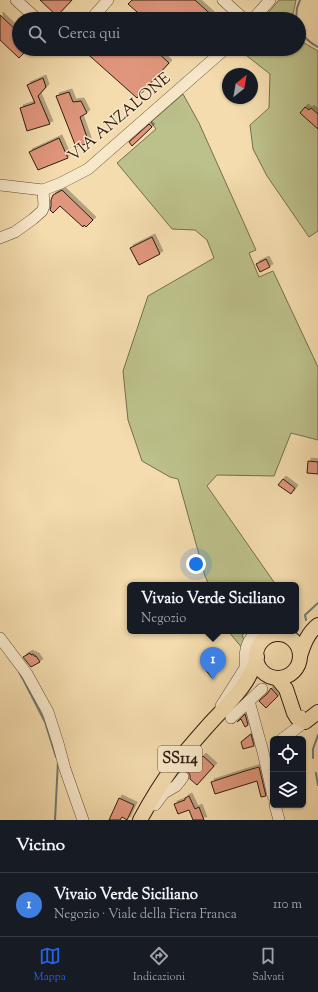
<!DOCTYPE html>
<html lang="it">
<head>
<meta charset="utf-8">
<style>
  :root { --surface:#171b24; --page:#242831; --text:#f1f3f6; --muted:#9ea1a6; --line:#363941; --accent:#2563eb }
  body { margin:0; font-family:"Sorts Mill Goudy",serif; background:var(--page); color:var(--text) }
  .controls { position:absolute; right:12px; bottom:12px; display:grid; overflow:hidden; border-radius:6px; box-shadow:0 1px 3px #0004 }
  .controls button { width:36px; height:36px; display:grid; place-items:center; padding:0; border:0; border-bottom:1px solid var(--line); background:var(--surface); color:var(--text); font:20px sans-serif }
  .compass { position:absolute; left:222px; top:68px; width:36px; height:36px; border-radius:50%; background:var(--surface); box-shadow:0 1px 3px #0004; rotate:31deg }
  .you { position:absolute; left:196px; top:564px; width:14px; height:14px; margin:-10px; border:3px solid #fff; border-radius:50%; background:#1a73e8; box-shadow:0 0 0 6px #1a73e833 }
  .badge { display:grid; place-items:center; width:26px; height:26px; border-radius:50%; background:var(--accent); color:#fff; font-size:13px; font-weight:700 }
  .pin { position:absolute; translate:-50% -33px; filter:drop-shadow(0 1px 2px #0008) }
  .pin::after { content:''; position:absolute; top:21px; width:14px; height:12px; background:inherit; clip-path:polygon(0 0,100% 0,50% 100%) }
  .popup { position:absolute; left:127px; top:582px; width:172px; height:52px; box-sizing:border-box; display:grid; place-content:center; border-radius:6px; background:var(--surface); filter:drop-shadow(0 1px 3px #0005); font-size:13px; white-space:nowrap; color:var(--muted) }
  .popup b { font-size:15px; color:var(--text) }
  .popup::after { content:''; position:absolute; left:50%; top:100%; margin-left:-8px; border:8px solid transparent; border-top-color:var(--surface) }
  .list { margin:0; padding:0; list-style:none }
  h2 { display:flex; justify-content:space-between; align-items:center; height:52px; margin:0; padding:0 16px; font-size:17px }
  h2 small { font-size:13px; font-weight:400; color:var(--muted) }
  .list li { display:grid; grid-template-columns:26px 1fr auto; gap:12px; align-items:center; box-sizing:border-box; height:64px; padding:0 16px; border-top:1px solid var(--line) }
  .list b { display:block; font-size:15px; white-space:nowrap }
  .list p { margin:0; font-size:13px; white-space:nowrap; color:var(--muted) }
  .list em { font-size:13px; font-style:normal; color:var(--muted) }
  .icon { flex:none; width:22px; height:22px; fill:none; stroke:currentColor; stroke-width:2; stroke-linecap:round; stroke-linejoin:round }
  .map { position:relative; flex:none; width:318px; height:820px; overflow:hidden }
  .search { position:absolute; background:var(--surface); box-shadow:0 1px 3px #0004; left:12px; right:12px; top:12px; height:44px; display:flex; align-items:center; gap:10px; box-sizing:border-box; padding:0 14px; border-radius:22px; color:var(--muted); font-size:15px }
  .sheet { height:116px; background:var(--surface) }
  nav { display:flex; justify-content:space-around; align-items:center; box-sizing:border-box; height:56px; border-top:1px solid var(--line); background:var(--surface); font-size:11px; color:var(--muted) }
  nav a { display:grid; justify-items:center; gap:2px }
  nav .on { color:var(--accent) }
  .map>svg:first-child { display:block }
</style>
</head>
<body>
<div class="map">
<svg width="318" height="820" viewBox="0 0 318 820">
  <defs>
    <filter id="shadow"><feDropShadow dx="3" dy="-3" stdDeviation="0" flood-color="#0004"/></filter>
  </defs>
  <rect width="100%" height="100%" fill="#f4dcae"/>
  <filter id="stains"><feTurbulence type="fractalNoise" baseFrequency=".005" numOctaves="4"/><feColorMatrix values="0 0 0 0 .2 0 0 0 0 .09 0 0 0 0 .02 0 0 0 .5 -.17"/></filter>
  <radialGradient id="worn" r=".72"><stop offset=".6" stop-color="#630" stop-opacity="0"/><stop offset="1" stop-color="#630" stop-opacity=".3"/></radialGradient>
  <g fill="#bcc08a" stroke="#766e4d">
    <path d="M279,0H296L292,19H263Z"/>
    <path d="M299,40L318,51V231L309,237L267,176L253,149L250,125L269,108L270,74L242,52L244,49H299Z"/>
    <path d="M183,94L199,123L256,250L249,253L259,277L273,271L318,367V440L291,433L274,476L217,475L207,486L276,585H209L205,576L178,479L170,477L142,461L128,420L123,371L148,296L214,258L207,240L195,230L172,229L117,163L156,129L151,122Z"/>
    <path d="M228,631H253L251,633L247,632L242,635L245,643L243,649Z"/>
  </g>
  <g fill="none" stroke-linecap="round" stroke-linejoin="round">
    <g stroke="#727a72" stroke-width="2">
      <path d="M296,19L297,8L300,0"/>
      <path d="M299,28C303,37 310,43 318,47"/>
      <path d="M306,620L305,615L318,603"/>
      <path d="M19,672L24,681L45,722L56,757"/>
      <path d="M313,758V749L318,735"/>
      <path d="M316,773L318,785"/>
      <path d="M55,820L58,761"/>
    </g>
  </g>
  <g fill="#df967b" stroke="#301b10" filter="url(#shadow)">
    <path d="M40,0H72L57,16Z"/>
    <path d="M132,0H195L216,19H145L128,4Z"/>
    <path d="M0,15L19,33V49H28L19,58L0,40Z"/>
    <path d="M82,49H154L169,63L137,98Z"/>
    <path d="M43,78L46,87L38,96L50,124L27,131L20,108L35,103L27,85Z"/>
    <path d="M69,92L73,102L81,101L87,113L80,117L89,143L76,147L56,96Z"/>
    <path d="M305,107L309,110L311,108L318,114V129L300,113Z"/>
    <path d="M149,124L152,127L132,146L129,142Z"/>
    <path d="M59,138L68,158L38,170L29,152Z"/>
    <path d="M62,190L93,220L86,227L84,225L83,227L60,206L53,213L50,210L51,206V200L53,195Z"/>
    <path d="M152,237L160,254L139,265L130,248Z"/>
    <path d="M266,259L270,267L260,272L256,264Z"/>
    <path d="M308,461L318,462V474L307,473Z"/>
    <path d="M283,479L295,488L291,494L278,485Z"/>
    <path d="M30,653L31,655L33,654L34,656H36L40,662L31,667L23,657Z"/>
    <path d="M207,663H210L213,666L212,678L204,668L205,665Z"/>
    <path d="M271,688L278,696L266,708L259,701L267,694Z"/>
    <path d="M245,714L248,725L245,727L241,719L237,722Z"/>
    <path d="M251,734L254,746L243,749L241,742Z"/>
    <path d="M203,756L214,766L197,785L190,779V775L188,772Z"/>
    <path d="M259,767L266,796L261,797L257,781L215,794L211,782L245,771Z"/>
    <path d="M189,796L195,809L199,807L204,820H193L189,810L178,814L174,804L185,800V798Z"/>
    <path d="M119,798L134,805L127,820L122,817L120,820H109Z"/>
  </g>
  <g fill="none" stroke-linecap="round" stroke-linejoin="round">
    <g stroke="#614b38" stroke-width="12">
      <g id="minor">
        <path d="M16,0L37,19"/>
        <path d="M223,0L244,19"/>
        <path d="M91,19L108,0"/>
        <path d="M253,19L270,0"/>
        <path d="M0,185L43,190L61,183L88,169L225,49"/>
        <path d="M0,238L15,232L33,219L42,211L44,206L43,190"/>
        <path d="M0,638L27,674L48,712L58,743L65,769L83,820"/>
        <path d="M249,701L263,752L273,796"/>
        <path d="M221,706L245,668C246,663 245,659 245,655C246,645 250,637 257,631"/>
        <path d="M231,718L262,689"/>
        <path d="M282,739L305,722L301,716"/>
        <path d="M153,805H155L164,793L176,786L183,777"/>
        <path d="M275,805L279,820"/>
      </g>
    </g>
    <g stroke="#301b10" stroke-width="16">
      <g id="major">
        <circle cx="278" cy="656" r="22"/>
        <path d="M300,656C304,643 308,633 318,625"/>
        <path d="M277,678L286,689L294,713L297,718L305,722L318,712"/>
        <path d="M140,820C152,798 164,778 180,758C191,745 202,732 214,719C232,700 250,683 257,657"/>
      </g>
    </g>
    <use href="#minor" stroke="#f8e8ca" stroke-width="11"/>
    <use href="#major" stroke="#f4dcae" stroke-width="14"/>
  </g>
  <g text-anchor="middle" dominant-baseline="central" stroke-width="3" stroke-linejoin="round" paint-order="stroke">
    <rect fill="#f8e8ca" stroke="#6c5848" stroke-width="1" x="158" y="746" width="44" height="26" rx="3"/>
    <g font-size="15" font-weight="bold" fill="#301b10">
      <text x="180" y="759">SS114</text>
    </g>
    <g font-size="16" fill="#301b10" stroke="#f8e8ca">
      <text transform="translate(120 118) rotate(-40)">VIA ANZALONE</text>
    </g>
  </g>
  <rect width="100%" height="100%" filter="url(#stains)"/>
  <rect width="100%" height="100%" fill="url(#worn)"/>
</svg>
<div class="controls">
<button><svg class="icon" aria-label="locate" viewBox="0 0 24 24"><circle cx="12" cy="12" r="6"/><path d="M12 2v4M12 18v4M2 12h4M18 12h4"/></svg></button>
<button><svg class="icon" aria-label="layers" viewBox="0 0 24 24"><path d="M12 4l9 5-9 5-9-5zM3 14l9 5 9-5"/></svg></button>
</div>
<svg class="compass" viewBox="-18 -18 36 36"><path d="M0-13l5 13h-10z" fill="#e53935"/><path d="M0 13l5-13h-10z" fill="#9ea1a6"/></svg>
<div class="you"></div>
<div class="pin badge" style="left:213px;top:680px;background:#3f7fe0">1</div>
<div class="popup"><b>Vivaio Verde Siciliano</b>Negozio</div>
<div class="search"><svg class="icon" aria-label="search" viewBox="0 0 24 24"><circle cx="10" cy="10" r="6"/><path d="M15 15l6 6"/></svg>Cerca qui</div>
</div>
<section class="sheet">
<h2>Vicino<small></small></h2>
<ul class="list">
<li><span class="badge" style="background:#3f7fe0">1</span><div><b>Vivaio Verde Siciliano</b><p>Negozio · Viale della Fiera Franca</p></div><em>110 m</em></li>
</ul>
</section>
<nav>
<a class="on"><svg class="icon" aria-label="map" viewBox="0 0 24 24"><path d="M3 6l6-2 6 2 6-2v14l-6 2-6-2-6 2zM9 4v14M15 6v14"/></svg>Mappa</a>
<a><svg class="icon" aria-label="directions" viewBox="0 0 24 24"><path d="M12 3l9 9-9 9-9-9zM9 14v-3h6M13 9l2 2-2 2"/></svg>Indicazioni</a>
<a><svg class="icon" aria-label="saved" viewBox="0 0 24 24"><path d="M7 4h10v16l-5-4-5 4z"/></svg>Salvati</a>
</nav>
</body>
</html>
